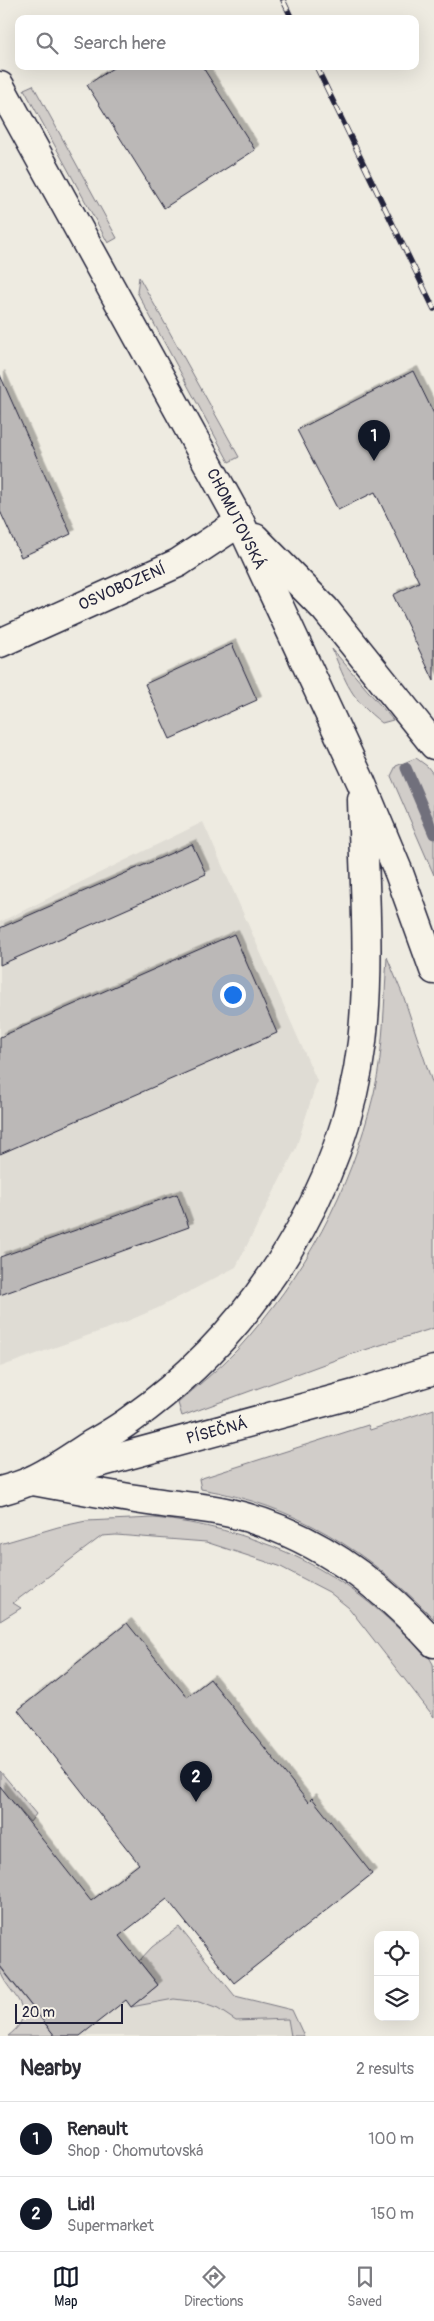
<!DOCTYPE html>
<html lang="en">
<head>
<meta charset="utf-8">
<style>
  :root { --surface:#fff; --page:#f2f2f3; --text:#2b2b33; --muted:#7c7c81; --line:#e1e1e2; --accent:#111827 }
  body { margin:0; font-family:Pangolin,sans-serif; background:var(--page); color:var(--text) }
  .controls { position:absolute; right:15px; bottom:15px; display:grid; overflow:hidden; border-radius:10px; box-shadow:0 5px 20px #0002 }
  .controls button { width:45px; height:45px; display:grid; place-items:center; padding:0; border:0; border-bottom:1px solid var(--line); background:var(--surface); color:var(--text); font:25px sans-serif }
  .scale { position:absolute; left:15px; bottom:12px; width:108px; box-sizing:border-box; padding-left:5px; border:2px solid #22223b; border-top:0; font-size:14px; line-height:18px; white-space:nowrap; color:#22223b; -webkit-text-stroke:4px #f7f3e8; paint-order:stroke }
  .you { position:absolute; left:232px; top:994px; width:18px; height:18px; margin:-12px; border:4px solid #fff; border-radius:50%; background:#1a73e8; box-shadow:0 0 0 8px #1a73e833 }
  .badge { display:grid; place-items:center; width:32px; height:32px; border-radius:50%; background:var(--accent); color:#fff; font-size:16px; font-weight:700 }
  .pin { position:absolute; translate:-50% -41px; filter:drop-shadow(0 1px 2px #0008) }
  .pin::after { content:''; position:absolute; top:26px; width:18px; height:15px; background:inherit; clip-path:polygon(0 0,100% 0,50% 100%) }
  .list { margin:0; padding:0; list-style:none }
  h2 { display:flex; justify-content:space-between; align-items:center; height:65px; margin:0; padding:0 20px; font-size:21px }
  h2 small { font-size:16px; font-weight:400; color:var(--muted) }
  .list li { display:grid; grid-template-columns:32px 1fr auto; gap:15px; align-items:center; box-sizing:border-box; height:75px; padding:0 20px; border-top:1px solid var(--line) }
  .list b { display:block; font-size:19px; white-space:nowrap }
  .list p { margin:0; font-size:16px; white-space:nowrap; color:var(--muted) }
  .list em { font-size:16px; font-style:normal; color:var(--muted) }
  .icon { flex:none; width:28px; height:28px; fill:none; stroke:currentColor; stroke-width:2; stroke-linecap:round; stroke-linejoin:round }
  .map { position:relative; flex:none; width:434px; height:2036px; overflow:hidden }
  .search { position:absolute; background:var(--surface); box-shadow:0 5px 20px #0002; left:15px; right:15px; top:15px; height:55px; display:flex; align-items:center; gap:12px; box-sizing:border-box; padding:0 18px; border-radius:10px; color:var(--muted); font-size:19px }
  .sheet { height:215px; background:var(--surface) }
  nav { display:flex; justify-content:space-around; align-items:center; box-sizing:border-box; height:70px; border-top:1px solid var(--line); background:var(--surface); font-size:14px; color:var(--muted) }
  nav a { display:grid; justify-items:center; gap:2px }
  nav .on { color:var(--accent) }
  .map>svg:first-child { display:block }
</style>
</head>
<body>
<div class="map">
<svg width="434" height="2036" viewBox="0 0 434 2036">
  <defs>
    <filter id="shadow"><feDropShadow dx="4.5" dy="-4.5" stdDeviation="0" flood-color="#0004"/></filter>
  </defs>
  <rect width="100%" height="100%" fill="#eeebe1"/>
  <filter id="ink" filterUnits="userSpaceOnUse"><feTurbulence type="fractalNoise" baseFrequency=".02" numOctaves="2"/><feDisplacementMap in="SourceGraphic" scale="10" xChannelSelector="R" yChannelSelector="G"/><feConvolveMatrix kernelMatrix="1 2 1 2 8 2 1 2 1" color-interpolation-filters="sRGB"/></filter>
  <g filter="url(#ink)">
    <g fill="#dfdcd4">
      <path d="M203,822L317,1081L296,1148L236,1267L158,1308L123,1323L0,1367V922Z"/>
      <path d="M10,1799L144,1968L228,2004L288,2019L291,2036H55L0,1966V1807Z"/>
    </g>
    <g fill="#d1cdc9" stroke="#7a7882">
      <path d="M33,85L117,238L108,243L24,89Z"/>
      <path d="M139,277L239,457L229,462L137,292Z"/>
      <path d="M332,649L393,720L382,723C350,698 347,684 332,649Z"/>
      <path d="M416,758L427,766L434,775V875L391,776L396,766Z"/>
      <path d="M387,957L404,998L434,1088V1328L346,1356L182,1416L178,1403C197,1386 219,1369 237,1350C305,1275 350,1192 374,1093C384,1049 384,1002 387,957Z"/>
      <path d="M434,1409V1619C368,1551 296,1505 201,1489L199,1479L368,1425L370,1430Z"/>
      <path d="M154,1518C250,1528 332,1563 401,1631C412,1641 427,1651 433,1664C434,1674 434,1706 434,1717L349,1608L329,1592L279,1566L206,1542L116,1535L102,1536L13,1603L21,1608L0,1621V1544L58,1527L86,1521Z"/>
      <path d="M0,1771L36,1814L30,1822L11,1800L0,1808Z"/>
      <path d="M179,1927L235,1996L292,2010L304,2036H291L288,2019L236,2021L218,2009L199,2002L174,1999L131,2007L158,1985L139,1961L152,1947Z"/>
      <path d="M0,1967L55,2036H8C45,2008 0,1990 0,1967Z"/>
    </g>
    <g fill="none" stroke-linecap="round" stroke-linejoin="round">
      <path stroke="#716f7b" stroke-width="11" d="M406,768L434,834"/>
    </g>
    <g fill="#bbb8b7" stroke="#22223b" filter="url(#shadow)">
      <path d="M116,66H202L255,150L164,208L87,85Z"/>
      <path d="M413,371L434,414V681L393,595L419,582L375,492L338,510L297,430Z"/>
      <path d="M0,375L71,534L21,557L0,511Z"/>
      <path d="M232,644L257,700L170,739L145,684Z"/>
      <path d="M192,844L206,874L0,965V928Z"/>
      <path d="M234,934L277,1033L0,1154V1037Z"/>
      <path d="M177,1194L189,1227L0,1295V1257Z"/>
      <path d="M127,1623L187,1697L210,1679L308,1802L312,1798L372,1874L234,1983L167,1899L119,1936L158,1985L131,2007L126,2000L80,2036H55L0,1966V1786L91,1901L139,1864L18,1710Z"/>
    </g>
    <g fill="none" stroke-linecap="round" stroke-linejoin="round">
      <g stroke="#22223b" stroke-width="31">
        <g id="minor">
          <path d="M0,86L240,522L361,782L399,873L434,970"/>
          <path d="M255,538L325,609L434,745"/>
          <path d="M0,643L178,563L240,522"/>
          <path d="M32,1481C73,1488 114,1496 155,1502C180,1506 205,1507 230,1513C311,1532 379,1582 434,1643"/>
          <path d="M0,1491C11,1488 22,1485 32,1480C52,1471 71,1457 90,1445C104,1437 118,1429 130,1420C253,1333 344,1192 362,1042C371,961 364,880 362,799"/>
        </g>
      </g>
      <g stroke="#22223b" stroke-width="31">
        <path id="major" d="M32,1481L358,1393L434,1370"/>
      </g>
      <use href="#minor" stroke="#f7f3e8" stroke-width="28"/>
      <use href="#major" stroke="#f7f3e8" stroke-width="28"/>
      <g stroke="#22223b" stroke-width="5.5">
        <g id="rail">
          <path d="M283,0L292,19"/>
          <path d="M316,66L434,309"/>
        </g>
      </g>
      <use href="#rail" stroke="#f7f3e8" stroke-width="4" stroke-dasharray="11" stroke-linecap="butt"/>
    </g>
  </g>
  <g text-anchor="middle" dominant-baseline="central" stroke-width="4" stroke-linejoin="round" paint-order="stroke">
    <g font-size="16" fill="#22223b" stroke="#f7f3e8">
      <text transform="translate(236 519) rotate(63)">CHOMUTOVSKÁ</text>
      <text transform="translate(122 587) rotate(-24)">OSVOBOZENÍ</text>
      <text transform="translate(217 1431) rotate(-15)">PÍSEČNÁ</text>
    </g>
  </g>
</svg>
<div class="controls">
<button><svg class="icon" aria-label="locate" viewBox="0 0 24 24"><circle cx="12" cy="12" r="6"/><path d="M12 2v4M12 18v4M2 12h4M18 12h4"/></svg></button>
<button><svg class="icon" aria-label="layers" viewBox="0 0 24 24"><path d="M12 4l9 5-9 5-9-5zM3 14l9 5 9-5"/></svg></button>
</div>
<div class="scale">20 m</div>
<div class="you"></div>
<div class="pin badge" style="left:374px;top:461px">1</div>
<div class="pin badge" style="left:196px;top:1802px">2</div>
<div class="search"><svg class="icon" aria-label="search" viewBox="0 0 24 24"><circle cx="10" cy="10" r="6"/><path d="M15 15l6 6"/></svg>Search here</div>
</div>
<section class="sheet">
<h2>Nearby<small>2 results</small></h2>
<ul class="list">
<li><span class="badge">1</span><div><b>Renault</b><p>Shop · Chomutovská</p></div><em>100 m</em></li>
<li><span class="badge">2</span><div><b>Lidl</b><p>Supermarket</p></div><em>150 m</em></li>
</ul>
</section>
<nav>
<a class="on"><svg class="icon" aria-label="map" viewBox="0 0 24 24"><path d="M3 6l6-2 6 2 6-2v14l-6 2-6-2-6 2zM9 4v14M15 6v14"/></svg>Map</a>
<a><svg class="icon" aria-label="directions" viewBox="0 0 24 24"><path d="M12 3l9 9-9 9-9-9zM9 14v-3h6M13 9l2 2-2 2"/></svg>Directions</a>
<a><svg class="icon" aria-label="saved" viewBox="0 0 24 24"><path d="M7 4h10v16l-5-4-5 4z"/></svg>Saved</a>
</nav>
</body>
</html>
